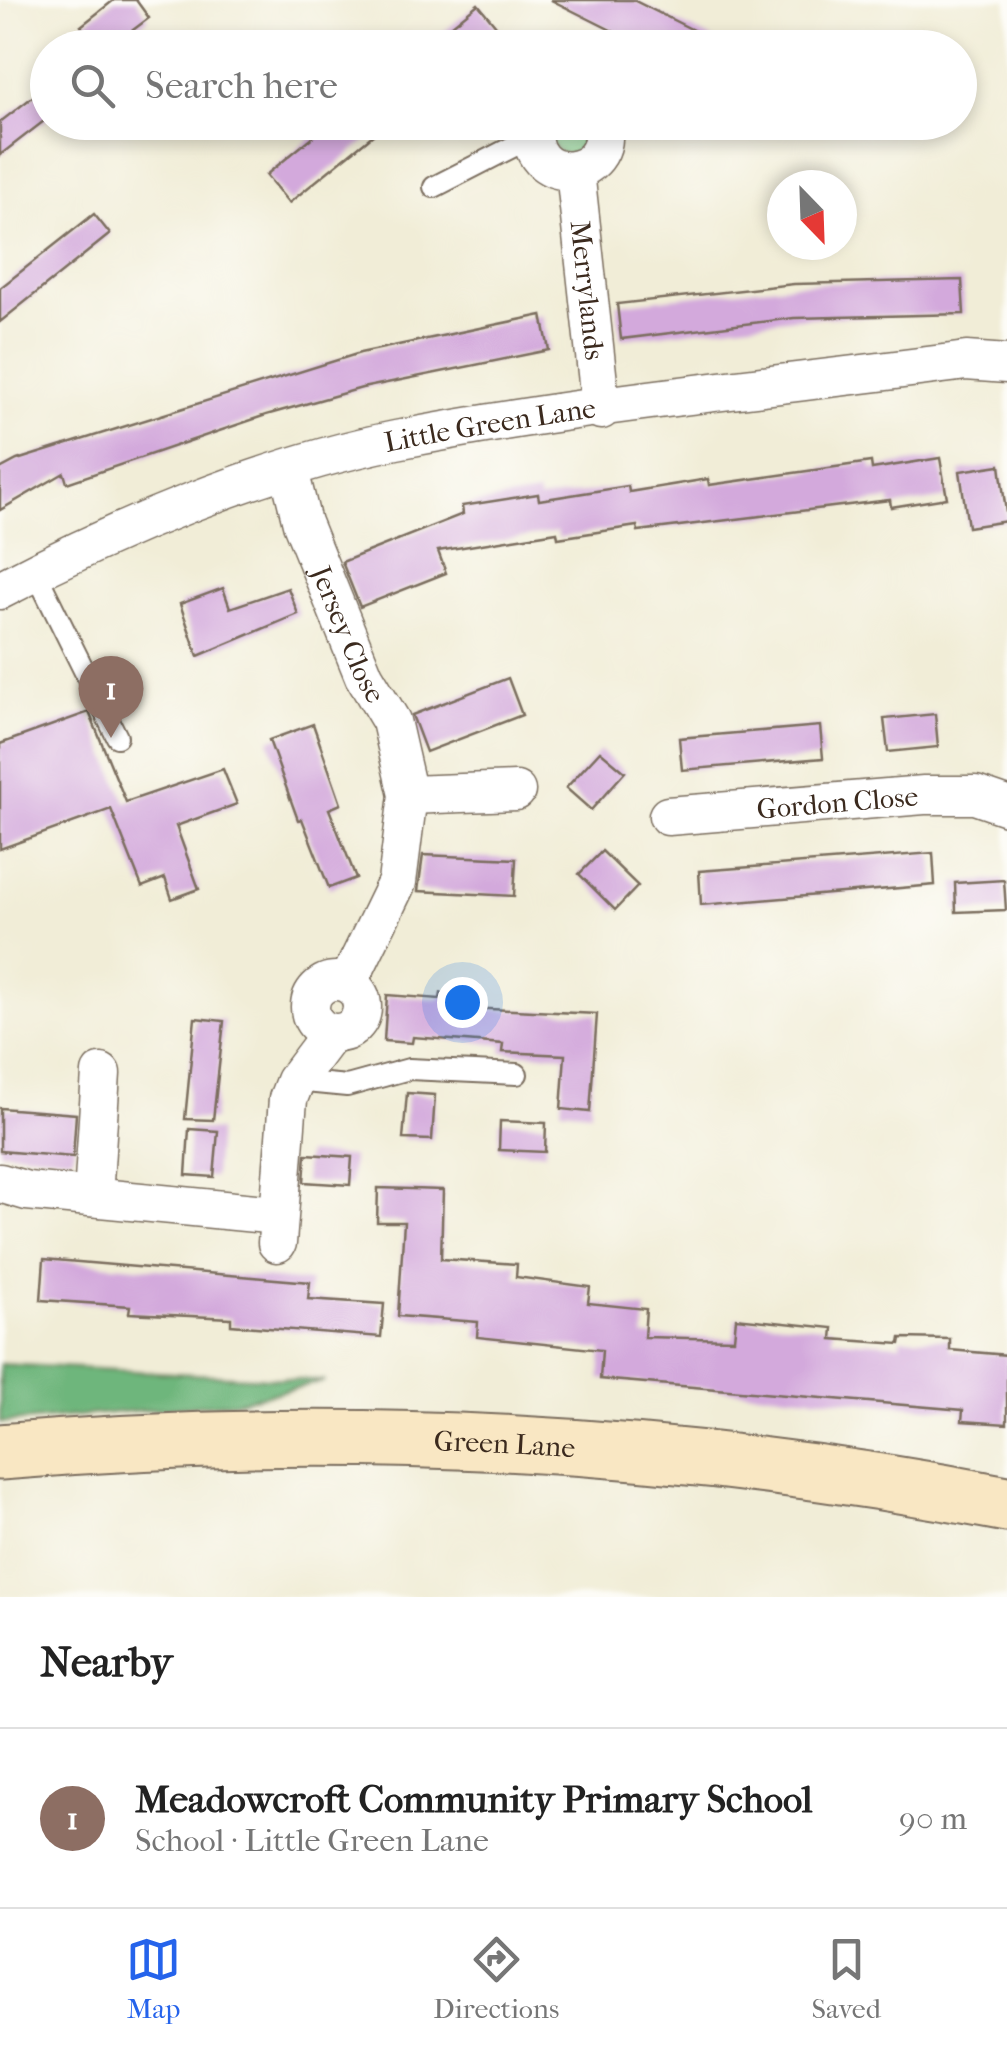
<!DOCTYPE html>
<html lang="en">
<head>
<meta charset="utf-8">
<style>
  :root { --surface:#fff; --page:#f2f2f2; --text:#222; --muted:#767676; --line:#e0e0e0; --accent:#2563eb }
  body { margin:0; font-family:"IM FELL French Canon",serif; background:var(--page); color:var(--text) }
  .compass { position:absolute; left:767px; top:170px; width:90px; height:90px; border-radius:50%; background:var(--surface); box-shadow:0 5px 15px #0003; rotate:157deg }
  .you { position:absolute; left:462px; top:1002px; width:35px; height:35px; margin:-25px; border:8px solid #fff; border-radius:50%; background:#1a73e8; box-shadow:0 0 0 15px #1a73e833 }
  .badge { display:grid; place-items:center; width:65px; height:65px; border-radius:50%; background:var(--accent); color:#fff; font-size:32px; font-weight:700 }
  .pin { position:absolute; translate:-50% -82px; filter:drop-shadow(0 2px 5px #0008) }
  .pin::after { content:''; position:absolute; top:52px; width:35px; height:30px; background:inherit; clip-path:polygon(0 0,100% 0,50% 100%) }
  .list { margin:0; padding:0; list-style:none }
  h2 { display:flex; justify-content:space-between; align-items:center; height:130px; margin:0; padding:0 40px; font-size:42px }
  h2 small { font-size:32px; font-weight:400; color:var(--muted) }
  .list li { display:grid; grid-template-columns:65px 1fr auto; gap:30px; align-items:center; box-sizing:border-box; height:180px; padding:0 40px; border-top:2px solid var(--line) }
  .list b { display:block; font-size:38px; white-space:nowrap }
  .list p { margin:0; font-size:32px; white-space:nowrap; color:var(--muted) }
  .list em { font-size:32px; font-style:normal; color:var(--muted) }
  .icon { flex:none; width:55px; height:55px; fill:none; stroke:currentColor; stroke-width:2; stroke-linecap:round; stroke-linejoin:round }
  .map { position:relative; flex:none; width:1007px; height:1597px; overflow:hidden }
  .search { position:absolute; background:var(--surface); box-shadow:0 5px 15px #0003; left:30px; right:30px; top:30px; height:110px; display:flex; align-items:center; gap:25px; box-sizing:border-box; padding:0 35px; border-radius:55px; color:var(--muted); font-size:38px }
  .sheet { height:310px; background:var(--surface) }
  nav { display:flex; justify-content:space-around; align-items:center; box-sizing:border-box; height:140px; border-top:2px solid var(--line); background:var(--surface); font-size:28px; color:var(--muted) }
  nav a { display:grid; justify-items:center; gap:5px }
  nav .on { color:var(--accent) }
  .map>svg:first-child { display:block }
</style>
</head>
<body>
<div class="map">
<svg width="1007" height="1597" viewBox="0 0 1007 1597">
  <rect width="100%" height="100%" fill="#fdfcf7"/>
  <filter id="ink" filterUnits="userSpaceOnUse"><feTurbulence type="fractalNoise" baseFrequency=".01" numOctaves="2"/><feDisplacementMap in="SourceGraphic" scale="20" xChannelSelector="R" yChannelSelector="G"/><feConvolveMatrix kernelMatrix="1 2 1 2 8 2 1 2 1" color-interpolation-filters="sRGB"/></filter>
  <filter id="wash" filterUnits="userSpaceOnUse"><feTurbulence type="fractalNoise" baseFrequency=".0048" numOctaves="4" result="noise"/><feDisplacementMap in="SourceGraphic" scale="40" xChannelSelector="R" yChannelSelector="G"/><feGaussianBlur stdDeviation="2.25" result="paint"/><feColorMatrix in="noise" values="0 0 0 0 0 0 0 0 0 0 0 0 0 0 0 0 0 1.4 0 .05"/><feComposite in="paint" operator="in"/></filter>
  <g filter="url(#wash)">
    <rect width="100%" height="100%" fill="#f1edd7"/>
    <circle fill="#89d491" stroke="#627f58" stroke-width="2.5" cx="568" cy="137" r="17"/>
    <path fill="#6eb67b" stroke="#54704c" stroke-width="2.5" d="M0,1364L325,1381L236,1402L0,1423Z"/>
    <g id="blocks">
      <g fill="#d3a9dc">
        <path d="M114,0H136L149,18L109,48H97L81,26Z"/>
        <path d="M551,0H633L729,48H647Z"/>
        <path d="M478,4L501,32L481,48H424Z"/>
        <path d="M48,85V118L0,155V122Z"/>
        <path d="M331,122H389L289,203L266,175Z"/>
        <path d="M94,214L110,234L0,322V288Z"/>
        <path d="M962,280L964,314L794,318L621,339L617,304L794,284Z"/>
        <path d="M542,315L549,350L362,388L266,415L67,483L64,473L0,510V469L17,460L360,353Z"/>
        <path d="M940,458L947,498L891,507L890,500L638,531L637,526L558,538L557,532L438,551L446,573L360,607L342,562L463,514L462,506L538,494L539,500L628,486L629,492L708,479L709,485L871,462L872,469Z"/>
        <path d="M1000,465L1007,521L968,527L960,471Z"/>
        <path d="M223,588L230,608L288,588L298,614L198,656L180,604Z"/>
        <path d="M508,678L522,715L426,752L412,715Z"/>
        <path d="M89,712L126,802L223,769L237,804L176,826L199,889L172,899L165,878L142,887L111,809L0,849V744Z"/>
        <path d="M935,714L938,747L888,752L884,719Z"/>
        <path d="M313,724L341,804L329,809L356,878L329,888L302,819L298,820L269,740Z"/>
        <path d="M820,726L823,758L682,770L679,738Z"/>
        <path d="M600,751L625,772L591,810L566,788Z"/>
        <path d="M602,851L638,886L615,910L579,874Z"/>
        <path d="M933,853L935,885L701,905L699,871Z"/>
        <path d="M423,855L516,859L514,896L418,891Z"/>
        <path d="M1004,880L1006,910L956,912L955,883Z"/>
        <path d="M441,993L469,995L468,1008L597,1014L590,1112L561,1109L565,1055L502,1052L503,1044L413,1037L412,1043L384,1041L387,995L440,999Z"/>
        <path d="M195,1018L224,1021L213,1120L185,1119Z"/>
        <path d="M407,1093L435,1095L432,1140L403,1139Z"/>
        <path d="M0,1108L76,1114L73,1157L0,1151Z"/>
        <path d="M500,1121L546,1123L545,1152L499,1150Z"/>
        <path d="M189,1129L218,1131L214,1177L186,1175Z"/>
        <path d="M306,1154L352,1157L350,1185L304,1182Z"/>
        <path d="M378,1188L443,1190L441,1259L517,1264L516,1277L590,1287L588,1303L646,1309L644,1337L734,1339L736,1318L833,1328L832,1339L900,1344L901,1338L950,1339V1350L1007,1355V1424L962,1421L963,1410L600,1379L602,1350L477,1337L478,1322L398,1316L404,1222H377Z"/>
        <path d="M44,1259L310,1282L308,1299L384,1304L381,1337L231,1325V1318L129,1313L130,1306L41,1300Z"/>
      </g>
    </g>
  </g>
  <g filter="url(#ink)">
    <use href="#blocks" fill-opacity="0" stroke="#7b6e5f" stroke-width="2.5"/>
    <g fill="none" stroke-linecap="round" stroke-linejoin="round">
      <g stroke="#7b6e5f" stroke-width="24">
        <g id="lane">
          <path d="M434,187L530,138"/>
          <path d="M35,571L117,737"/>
          <path d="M295,1081L347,1086L409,1069L517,1074"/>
        </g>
      </g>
      <g stroke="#7b6e5f" stroke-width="41">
        <g id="street">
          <path d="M533,122C522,191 618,182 601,122"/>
          <path id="s1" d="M575,171L601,410"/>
          <path id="s2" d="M289,470L302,523L364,676L391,721L408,795L397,882L348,983"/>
          <path id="s3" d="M0,590C118,528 265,466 396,440C584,403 777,386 966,361L1007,364"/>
          <path d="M408,795L516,791"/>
          <path id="s4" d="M668,816L924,795H975L1007,806"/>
          <circle cx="336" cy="1007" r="26"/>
          <path d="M0,1183L27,1191L277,1215"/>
          <path d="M93,1197L101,1073"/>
          <path d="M277,1243L288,1099L295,1081L331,1033"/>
        </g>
      </g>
      <g stroke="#7b6e5f" stroke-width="59">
        <g id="secondary">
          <path id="s5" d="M0,1452C335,1423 677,1440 1007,1504"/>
        </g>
      </g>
      <use href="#lane" stroke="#fff" stroke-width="20"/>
      <use href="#street" stroke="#fff" stroke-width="38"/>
      <use href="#secondary" stroke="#f9e7c3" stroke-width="55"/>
    </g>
  </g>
  <g text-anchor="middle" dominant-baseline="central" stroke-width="9" stroke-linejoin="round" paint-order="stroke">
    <g font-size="28" fill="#3b2a1e" stroke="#fdfcf7">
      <text stroke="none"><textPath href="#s1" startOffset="120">Merrylands</textPath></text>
      <text stroke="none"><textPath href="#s3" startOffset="520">Little Green Lane</textPath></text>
      <text stroke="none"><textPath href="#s2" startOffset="175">Jersey Close</textPath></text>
      <text stroke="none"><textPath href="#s4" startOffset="170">Gordon Close</textPath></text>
      <text stroke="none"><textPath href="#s5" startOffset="505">Green Lane</textPath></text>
    </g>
  </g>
</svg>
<svg class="compass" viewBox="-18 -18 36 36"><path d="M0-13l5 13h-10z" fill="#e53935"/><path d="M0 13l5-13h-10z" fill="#767676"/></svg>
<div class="you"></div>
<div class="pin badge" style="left:111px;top:738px;background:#8d6e63">1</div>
<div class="search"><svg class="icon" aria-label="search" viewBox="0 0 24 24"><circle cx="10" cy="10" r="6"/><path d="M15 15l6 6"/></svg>Search here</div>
</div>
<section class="sheet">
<h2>Nearby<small></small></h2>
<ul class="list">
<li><span class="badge" style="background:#8d6e63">1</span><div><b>Meadowcroft Community Primary School</b><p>School · Little Green Lane</p></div><em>90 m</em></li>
</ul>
</section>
<nav>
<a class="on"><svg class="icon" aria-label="map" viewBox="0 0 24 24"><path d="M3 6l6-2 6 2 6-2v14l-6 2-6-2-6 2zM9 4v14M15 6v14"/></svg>Map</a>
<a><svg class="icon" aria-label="directions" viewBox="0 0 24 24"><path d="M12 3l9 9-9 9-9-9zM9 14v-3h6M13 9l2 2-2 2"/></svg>Directions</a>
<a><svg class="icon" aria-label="saved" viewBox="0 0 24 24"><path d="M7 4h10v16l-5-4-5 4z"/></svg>Saved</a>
</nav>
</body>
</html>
